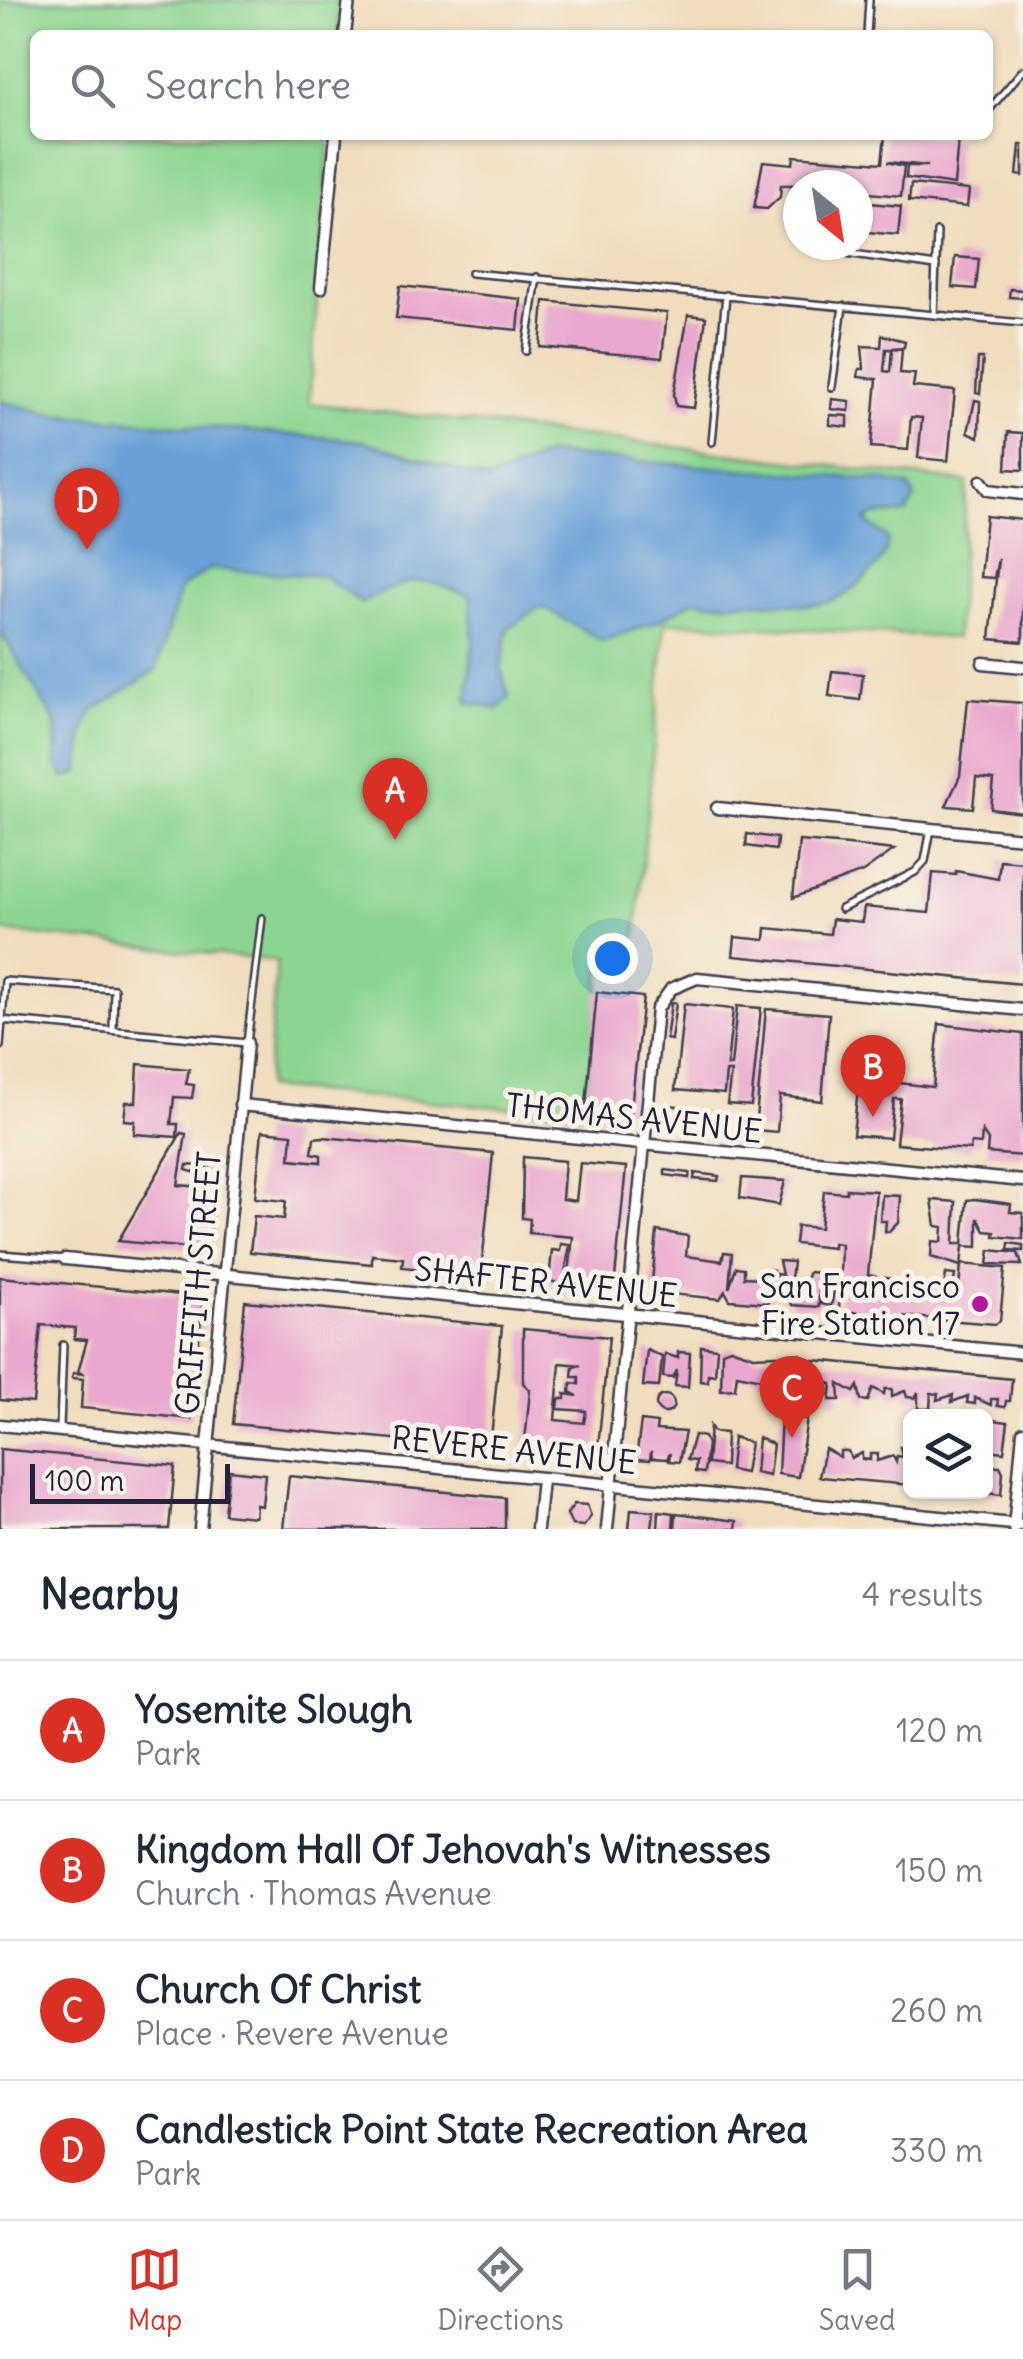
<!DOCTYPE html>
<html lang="en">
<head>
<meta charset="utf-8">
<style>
  :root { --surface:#fff; --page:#f6f6f7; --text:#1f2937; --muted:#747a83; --line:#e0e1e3; --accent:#d93025 }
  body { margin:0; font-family:Delius,sans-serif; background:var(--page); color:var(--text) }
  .controls { position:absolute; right:30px; bottom:30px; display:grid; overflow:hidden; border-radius:15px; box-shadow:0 2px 8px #0004 }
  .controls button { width:90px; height:90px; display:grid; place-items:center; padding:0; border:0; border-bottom:2px solid var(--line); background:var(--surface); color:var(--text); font:50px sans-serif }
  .compass { position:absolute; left:783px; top:170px; width:90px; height:90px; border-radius:50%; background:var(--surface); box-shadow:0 2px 8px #0004; rotate:150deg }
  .scale { position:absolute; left:30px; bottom:25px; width:200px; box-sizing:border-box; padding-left:10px; border:5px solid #22223b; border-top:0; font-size:28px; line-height:35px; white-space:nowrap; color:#22223b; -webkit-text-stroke:8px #f7f3e8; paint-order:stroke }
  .you { position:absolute; left:612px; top:958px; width:35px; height:35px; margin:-25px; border:8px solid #fff; border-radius:50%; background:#1a73e8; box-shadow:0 0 0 15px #1a73e833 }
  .badge { display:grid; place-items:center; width:65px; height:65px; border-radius:50%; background:var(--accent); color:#fff; font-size:32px; font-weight:700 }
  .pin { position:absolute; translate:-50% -82px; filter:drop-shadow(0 2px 5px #0008) }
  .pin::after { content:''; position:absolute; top:52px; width:35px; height:30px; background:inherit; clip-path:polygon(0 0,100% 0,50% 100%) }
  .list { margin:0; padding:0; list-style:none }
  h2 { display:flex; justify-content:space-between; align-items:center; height:130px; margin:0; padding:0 40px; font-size:42px }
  h2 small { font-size:32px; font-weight:400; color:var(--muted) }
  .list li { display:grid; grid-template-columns:65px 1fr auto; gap:30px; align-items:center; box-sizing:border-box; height:140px; padding:0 40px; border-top:2px solid var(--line) }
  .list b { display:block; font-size:38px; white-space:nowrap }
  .list p { margin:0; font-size:32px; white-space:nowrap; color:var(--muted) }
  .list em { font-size:32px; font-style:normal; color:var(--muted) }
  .icon { flex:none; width:55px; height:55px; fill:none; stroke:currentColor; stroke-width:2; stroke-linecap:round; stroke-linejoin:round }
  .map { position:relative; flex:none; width:1023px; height:1529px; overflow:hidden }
  .search { position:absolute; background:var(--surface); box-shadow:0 2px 8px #0004; left:30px; right:30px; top:30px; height:110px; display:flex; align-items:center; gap:25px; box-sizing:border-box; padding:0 35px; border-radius:15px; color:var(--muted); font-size:38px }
  .sheet { height:690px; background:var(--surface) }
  nav { display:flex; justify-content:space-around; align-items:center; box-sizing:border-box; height:140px; border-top:2px solid var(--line); background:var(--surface); font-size:28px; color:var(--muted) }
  nav a { display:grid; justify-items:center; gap:5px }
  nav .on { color:var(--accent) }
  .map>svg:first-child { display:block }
</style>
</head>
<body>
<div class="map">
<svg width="1023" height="1529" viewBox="0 0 1023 1529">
  <rect width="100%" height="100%" fill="#f7f3e8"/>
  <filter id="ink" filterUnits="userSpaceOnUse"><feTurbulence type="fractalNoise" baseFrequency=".01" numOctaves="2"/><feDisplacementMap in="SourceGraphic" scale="20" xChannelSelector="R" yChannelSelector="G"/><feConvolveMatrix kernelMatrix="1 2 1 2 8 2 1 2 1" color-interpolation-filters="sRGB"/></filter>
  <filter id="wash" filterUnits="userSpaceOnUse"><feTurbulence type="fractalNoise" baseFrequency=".0048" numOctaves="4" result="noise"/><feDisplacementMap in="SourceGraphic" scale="40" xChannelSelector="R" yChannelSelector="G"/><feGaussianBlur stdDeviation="2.25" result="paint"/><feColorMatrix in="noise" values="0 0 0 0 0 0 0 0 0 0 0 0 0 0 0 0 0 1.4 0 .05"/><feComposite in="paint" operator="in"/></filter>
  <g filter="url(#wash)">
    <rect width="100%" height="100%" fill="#f0ddbd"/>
    <path fill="#8cd590" stroke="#577c66" stroke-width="2.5" d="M0,0H340L338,35H35V135H330L309,403L967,482L956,638L665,622L635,947L602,962L585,1114L266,1088L277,961L0,931V533L325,565L361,603C388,589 413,573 443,585L868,535L867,489L547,454L489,480L363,441L52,414L0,401Z"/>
    <path fill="#69a0d7" stroke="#466189" stroke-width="2.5" d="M0,401L52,414L363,441L489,480L547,454L883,480L909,486L915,498L906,513L875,515L865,521L888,538C887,557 879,564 866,577C825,620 800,600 750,602C729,602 716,605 695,600L658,621L603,641L541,606L508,629L501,669L509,697L498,709L467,702L473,640L470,596C416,574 411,578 361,603L324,576L209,569L180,589L156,670L92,712L84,730L79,773L65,778L57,765L56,723L0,631Z"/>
    <g id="blocks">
      <g fill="#e9a8ce" fill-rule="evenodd">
        <path d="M885,135L958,139L954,185L906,178L907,166H928L887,162L904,166L901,196L858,192V185H781L780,197L767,209L754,208L763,161L793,164L794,156L882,163Z"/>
        <path d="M1020,145H1023V176L1017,175Z"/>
        <path d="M911,184L969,190L967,207L909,201Z"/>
        <path d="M858,202L901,206L898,235L858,231Z"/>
        <path d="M955,257L979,259L976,289L952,287Z"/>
        <path d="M400,286L521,299L518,330L396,318Z"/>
        <path d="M1010,289L1023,290L1022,298L1009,297Z"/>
        <path d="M544,301L667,313L662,358L540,347Z"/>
        <path d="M688,315L706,317L694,408L676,406L674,394Z"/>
        <path d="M882,335L905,341L904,347L892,348L902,349L900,373L915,374L913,387L955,391L948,461L918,458L922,418L911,417L908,450L871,447L877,379L858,377L859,369H864L862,346L881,347ZM886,349H892L890,372L884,371Z"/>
        <path d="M978,358H983L980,394L976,393Z"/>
        <path d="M832,399L850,401L849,411L831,409Z"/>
        <path d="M975,400L980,401L979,437L968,432Z"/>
        <path d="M830,415L848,416V427L830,425Z"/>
        <path d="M1008,432L1023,433V470L1006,469Z"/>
        <path d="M986,516L1023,520V642L990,639L998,559L994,578L980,577Z"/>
        <path d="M832,671L863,674L860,700L829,696Z"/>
        <path d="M968,699L1023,703V813L991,809L994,780L976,778L973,808L946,806L960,776Z"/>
        <path d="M747,834L777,838L776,850L746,846Z"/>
        <path d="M799,841L849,845L894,850L863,872L793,898Z"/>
        <path d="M1000,860L1023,862V984L733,956L735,937L765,940L766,928L830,934L832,919L862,922L864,907L929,913L933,873L956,875V871L998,879Z"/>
        <path d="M597,992L643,997L630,1118L585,1114Z"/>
        <path d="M671,1003H676L671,1040L666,1039Z"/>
        <path d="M684,1004L733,1009L727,1066H731L737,1006L761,1008L751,1106L727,1104L731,1072H726L724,1094L675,1090Z"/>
        <path d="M766,1009L829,1014L822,1101L780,1096L777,1132L755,1130Z"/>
        <path d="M939,1024L1023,1034V1156L987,1153L988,1140L982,1131L981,1144L971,1143L970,1150L896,1144L901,1099H894L890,1138L853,1135L859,1079L900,1078L899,1083L933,1087Z"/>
        <path d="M138,1064L189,1069L186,1084L194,1085L192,1098L174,1097L171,1124H178L177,1137L134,1134L135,1121L124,1120L126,1102H136Z"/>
        <path d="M668,1105L678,1106L677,1124L667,1123Z"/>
        <path d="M690,1109L704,1111L703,1125L686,1123Z"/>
        <path d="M262,1131L292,1134L290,1159L321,1162V1155L312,1153L314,1138L323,1137L493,1153L481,1275L402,1267L403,1258L372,1255V1264L250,1252L254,1216L284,1219L286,1201L255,1198Z"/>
        <path d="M181,1133L186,1134L178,1185L215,1188L208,1250L118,1241Z"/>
        <path d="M523,1157L565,1161L562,1199L576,1201L580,1163L626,1167L614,1288L568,1283L573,1237L529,1233L530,1219L522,1218Z"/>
        <path d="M187,1165L210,1167L209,1177L186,1170Z"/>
        <path d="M665,1170L690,1173L689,1178L665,1175Z"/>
        <path d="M695,1173L719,1176L718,1181L694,1179Z"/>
        <path d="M742,1178L785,1181L779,1205L740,1198Z"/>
        <path d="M846,1189L876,1191L868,1275L944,1288L946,1274L955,1275L953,1287L959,1288L961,1264L1005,1268L1000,1321L995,1324L839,1311L841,1244L833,1243V1248L795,1244L797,1226L820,1228L824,1191L846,1193Z"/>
        <path d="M882,1195L900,1196L898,1223L889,1232H885L886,1221H880Z"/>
        <path d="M974,1199L1011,1204L1010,1212L1023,1213V1239L994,1236L995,1232L985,1231L978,1218V1247L963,1246L961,1266L931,1257L932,1241L942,1242L943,1227L936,1226L932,1200L956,1202L954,1244H963L967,1200Z"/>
        <path d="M657,1231L688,1236L686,1256L722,1261L724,1252L732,1253L729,1288L736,1267L744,1268V1277L761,1278L762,1269L773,1270V1286L776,1274L782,1275L779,1261L793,1262L791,1278L806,1279L809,1272L819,1273V1307L792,1305L789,1295L783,1298L774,1293L767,1303L730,1300L725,1291L720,1299L651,1292Z"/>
        <path d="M1009,1243L1023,1245V1251L1008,1250Z"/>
        <path d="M561,1244L570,1245L563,1284L549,1281L552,1250L560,1251Z"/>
        <path d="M990,1250L1018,1253L1022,1265L988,1264Z"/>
        <path d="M826,1274L836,1283L831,1306L821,1304Z"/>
        <path d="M0,1277L203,1297L191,1419L81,1408L83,1379L72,1378L73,1373L84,1374L78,1372L87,1340L74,1339L75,1328L41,1325L33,1403L0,1400Z"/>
        <path d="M245,1301L502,1326L490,1448L233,1424Z"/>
        <path d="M523,1329L609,1337L597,1457L524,1452L530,1390L523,1383ZM560,1363L581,1365L573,1367L572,1377H579V1384L571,1383L570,1392L578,1396L565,1394V1399H559L558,1409L586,1411L584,1423L555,1420Z"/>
        <path d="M701,1346L717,1348L715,1375L708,1374V1382L700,1381Z"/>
        <path d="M730,1348L754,1356L800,1354L794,1398L783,1397L781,1388L779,1398L766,1397L767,1380L737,1374L735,1389L721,1390L722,1351Z"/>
        <path d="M647,1350L662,1357L659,1387L643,1386Z"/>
        <path d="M678,1352L690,1353L688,1387L675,1386L677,1370L673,1378L663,1377L665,1354L678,1358Z"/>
        <path d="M814,1360L1012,1379L1010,1401H1006L1005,1407L997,1406L998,1399H991V1405L975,1398V1404L967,1403L968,1396L952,1402L953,1395L937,1400L938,1394L931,1393L930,1409H918V1392L915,1398L907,1397L905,1391L892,1396V1389H885L884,1394L873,1388L868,1401L861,1400L858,1386L854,1392L839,1384L840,1400H830L832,1384L828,1383L827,1395L812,1389Z"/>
        <circle cx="665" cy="1404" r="9"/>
        <path d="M781,1417L807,1419L798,1477L778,1474Z"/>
        <path d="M986,1419L1008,1422L1004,1452L986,1450Z"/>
        <path d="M641,1421L657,1423L656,1430L685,1432L679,1462L669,1461L670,1453L667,1459L652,1458L651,1451L650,1460L636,1459Z"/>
        <path d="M710,1426L714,1432L726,1433L725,1466L707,1464Z"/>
        <path d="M694,1435L704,1437L707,1444L704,1473L695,1472L696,1461L687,1460Z"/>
        <path d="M733,1437L750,1443L745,1473L730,1470Z"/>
        <path d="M758,1438L773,1444L769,1476L755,1473Z"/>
        <path d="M901,1447L910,1448V1485L819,1477L825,1449L840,1457V1451H848L851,1458L862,1453V1459L870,1460V1454H878L877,1461L893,1456L896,1462L897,1456L903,1457Z"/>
        <path d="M0,1449L175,1466L169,1529H0Z"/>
        <path d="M993,1466H1000L1003,1472L1001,1495L986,1493V1471H992Z"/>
        <path d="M229,1470L265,1474L262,1506L256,1505L255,1517L224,1514Z"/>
        <path d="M289,1476L505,1498V1529H283Z"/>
        <path d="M574,1504L587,1505L591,1516L584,1526L572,1525L567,1514Z"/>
        <path d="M631,1509L654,1511L652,1529H629Z"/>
        <path d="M659,1511L674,1513L673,1529H658Z"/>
        <path d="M676,1513L737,1521L736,1529H675Z"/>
      </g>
    </g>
  </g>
  <g filter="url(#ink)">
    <use href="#blocks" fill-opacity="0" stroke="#413e4e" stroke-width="2.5"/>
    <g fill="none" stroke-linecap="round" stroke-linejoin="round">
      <g stroke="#413e4e" stroke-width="10">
        <g id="service">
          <path d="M867,35L869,0"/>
          <path d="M988,111L1023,70"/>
          <path d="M812,248L936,266"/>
          <path d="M471,273L1023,323"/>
          <path d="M934,315L937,232"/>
          <path d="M526,351L537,277"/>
          <path d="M832,387L843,306"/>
          <path d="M712,442L726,295"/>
          <path d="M841,909L915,872L925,861L931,829"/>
          <path d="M0,1020L247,1043L262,918"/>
          <path d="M0,1046L5,981L114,989L113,1029"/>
          <path d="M0,1254L65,1259"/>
          <path d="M60,1428L63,1345"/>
        </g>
      </g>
      <g stroke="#413e4e" stroke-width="15">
        <g id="minor">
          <path d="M345,35L349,0"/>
          <path d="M321,288L336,135"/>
          <path d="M981,481L988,490L1023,494"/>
          <path d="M983,663L1023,667"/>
          <path d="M717,808L1023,838"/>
          <path d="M240,1105L1023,1181"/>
          <path d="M65,1259L1023,1353"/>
          <path d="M0,1425L1023,1525"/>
          <path d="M1014,1528L1023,1432"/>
          <path d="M200,1529L247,1043"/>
          <path d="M537,1529L542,1480"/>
          <path d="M607,1529L657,1009L671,989L697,978L1023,1010"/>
        </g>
      </g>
      <use href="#service" stroke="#fff" stroke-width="5"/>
      <use href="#minor" stroke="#fff" stroke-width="10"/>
    </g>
  </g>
  <circle fill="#b5179e" stroke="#f7f3e8" stroke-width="4" cx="980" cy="1304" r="10"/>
  <g text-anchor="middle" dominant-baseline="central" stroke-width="10" stroke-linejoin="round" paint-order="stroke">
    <g font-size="32" fill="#22223b" stroke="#f7f3e8">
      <text transform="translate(634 1118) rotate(6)">THOMAS AVENUE</text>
      <text transform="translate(546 1282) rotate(6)">SHAFTER AVENUE</text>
      <text transform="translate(198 1283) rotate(-85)">GRIFFITH STREET</text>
      <text transform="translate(514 1450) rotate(6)">REVERE AVENUE</text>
    </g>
    <g font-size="32" fill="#22223b" stroke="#f7f3e8" text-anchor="end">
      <text x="960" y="1286">San Francisco<tspan x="960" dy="37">Fire Station 17</tspan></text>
    </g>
  </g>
</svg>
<div class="controls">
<button><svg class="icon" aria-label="layers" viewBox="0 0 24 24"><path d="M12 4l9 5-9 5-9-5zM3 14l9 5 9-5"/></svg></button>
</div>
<svg class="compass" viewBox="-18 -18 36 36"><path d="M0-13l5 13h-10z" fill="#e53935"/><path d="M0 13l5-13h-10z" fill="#747a83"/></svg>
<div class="scale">100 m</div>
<div class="you"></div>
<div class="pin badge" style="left:395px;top:840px">A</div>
<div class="pin badge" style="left:873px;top:1117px">B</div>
<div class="pin badge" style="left:792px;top:1438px">C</div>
<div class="pin badge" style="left:87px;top:550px">D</div>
<div class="search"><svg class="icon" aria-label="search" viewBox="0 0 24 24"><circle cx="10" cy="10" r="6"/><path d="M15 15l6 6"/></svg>Search here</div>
</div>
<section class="sheet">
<h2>Nearby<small>4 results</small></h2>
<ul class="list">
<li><span class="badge">A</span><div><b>Yosemite Slough</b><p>Park</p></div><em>120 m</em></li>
<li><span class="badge">B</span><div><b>Kingdom Hall Of Jehovah's Witnesses</b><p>Church · Thomas Avenue</p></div><em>150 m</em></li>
<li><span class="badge">C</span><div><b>Church Of Christ</b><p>Place · Revere Avenue</p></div><em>260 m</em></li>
<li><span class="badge">D</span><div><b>Candlestick Point State Recreation Area</b><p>Park</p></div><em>330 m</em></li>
</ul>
</section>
<nav>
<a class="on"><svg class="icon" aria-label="map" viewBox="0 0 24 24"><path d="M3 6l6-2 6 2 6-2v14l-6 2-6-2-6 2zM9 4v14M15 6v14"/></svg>Map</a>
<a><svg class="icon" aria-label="directions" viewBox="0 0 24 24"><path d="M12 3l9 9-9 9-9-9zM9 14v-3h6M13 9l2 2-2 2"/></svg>Directions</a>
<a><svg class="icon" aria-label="saved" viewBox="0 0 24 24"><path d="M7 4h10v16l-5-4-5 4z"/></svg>Saved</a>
</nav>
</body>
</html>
